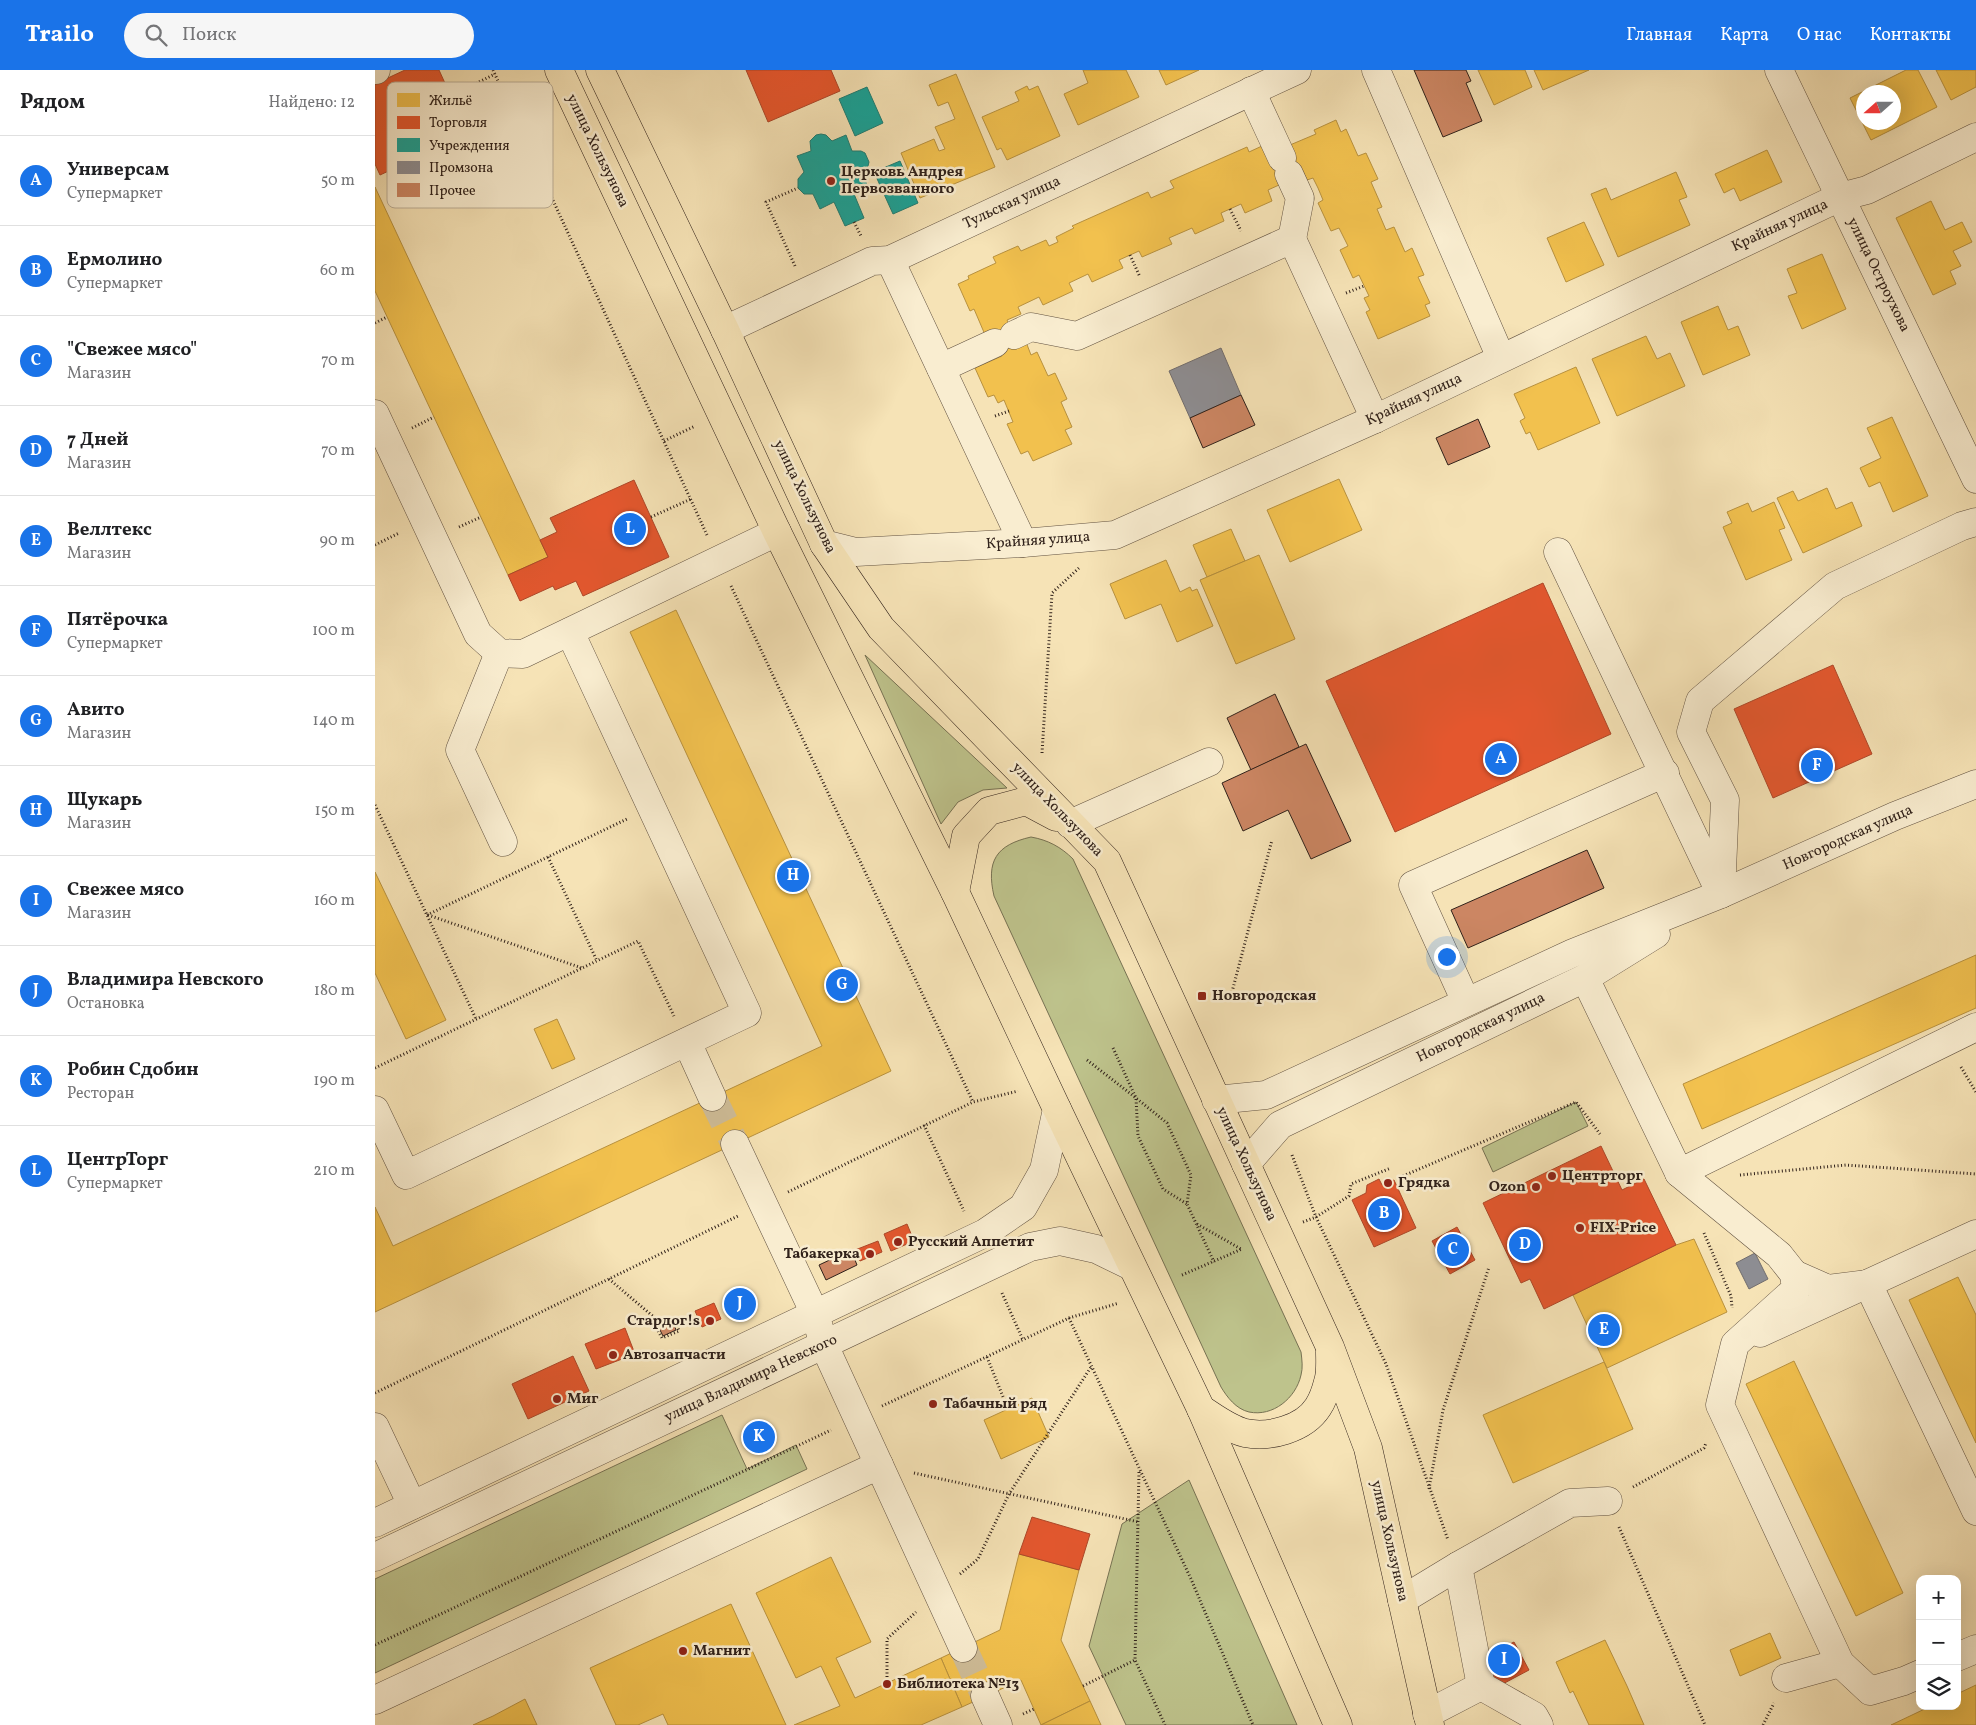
<!DOCTYPE html>
<html lang="ru">
<head>
<meta charset="utf-8">
<style>
  :root { --surface:#fff; --page:#f6f6f6; --text:#202124; --muted:#757577; --line:#e0e0e0; --accent:#1a73e8 }
  body { margin:0; font-family:Vollkorn,serif; background:var(--page); color:var(--text) }
  .controls { position:absolute; right:15px; bottom:15px; display:grid; overflow:hidden; border-radius:10px; box-shadow:0 5px 20px #0002 }
  .controls button { width:45px; height:45px; display:grid; place-items:center; padding:0; border:0; border-bottom:1px solid var(--line); background:var(--surface); color:var(--text); font:25px sans-serif }
  .compass { position:absolute; left:1481px; top:15px; width:45px; height:45px; border-radius:50%; background:var(--surface); box-shadow:0 5px 20px #0002; rotate:249deg }
  .you { position:absolute; left:1071px; top:886px; width:18px; height:18px; margin:-12px; border:4px solid #fff; border-radius:50%; background:#1a73e8; box-shadow:0 0 0 8px #1a73e833 }
  .badge { display:grid; place-items:center; width:32px; height:32px; border-radius:50%; background:var(--accent); color:#fff; font-size:16px; font-weight:700 }
  .pin { position:absolute; translate:-50% -50%; border:2px solid #fff; box-shadow:0 1px 5px #0006 }
  .list { margin:0; padding:0; list-style:none }
  h2 { display:flex; justify-content:space-between; align-items:center; height:65px; margin:0; padding:0 20px; font-size:21px }
  h2 small { font-size:16px; font-weight:400; color:var(--muted) }
  .list li { display:grid; grid-template-columns:32px 1fr auto; gap:15px; align-items:center; box-sizing:border-box; height:90px; padding:0 20px; border-top:1px solid var(--line) }
  .list b { display:block; font-size:19px; white-space:nowrap }
  .list p { margin:0; font-size:16px; white-space:nowrap; color:var(--muted) }
  .list em { font-size:16px; font-style:normal; color:var(--muted) }
  .icon { flex:none; width:28px; height:28px; fill:none; stroke:currentColor; stroke-width:2; stroke-linecap:round; stroke-linejoin:round }
  .map { position:relative; flex:none; width:1601px; height:1655px; overflow:hidden }
  header { display:flex; align-items:center; gap:30px; box-sizing:border-box; height:70px; padding:0 25px; background:var(--accent); color:#fff }
  header strong { font-size:24px }
  nav { display:flex; gap:28px; margin-inline-start:auto; font-size:18px }
  .search { width:350px; height:45px; background:var(--page); display:flex; align-items:center; gap:12px; box-sizing:border-box; padding:0 18px; border-radius:28px; color:var(--muted); font-size:19px }
  main { display:flex }
  aside { flex:1; background:var(--surface) }
  .map>svg:first-child { display:block }
</style>
</head>
<body>
<header>
<strong>Trailo</strong>
<div class="search"><svg class="icon" aria-label="search" viewBox="0 0 24 24"><circle cx="10" cy="10" r="6"/><path d="M15 15l6 6"/></svg>Поиск</div>
<nav><a>Главная</a><a>Карта</a><a>О нас</a><a>Контакты</a></nav>
</header>
<main>
<aside>
<h2>Рядом<small>Найдено: 12</small></h2>
<ul class="list">
<li><span class="badge">A</span><div><b>Универсам</b><p>Супермаркет</p></div><em>50 m</em></li>
<li><span class="badge">B</span><div><b>Ермолино</b><p>Супермаркет</p></div><em>60 m</em></li>
<li><span class="badge">C</span><div><b>&quot;Свежее мясо&quot;</b><p>Магазин</p></div><em>70 m</em></li>
<li><span class="badge">D</span><div><b>7 Дней</b><p>Магазин</p></div><em>70 m</em></li>
<li><span class="badge">E</span><div><b>Веллтекс</b><p>Магазин</p></div><em>90 m</em></li>
<li><span class="badge">F</span><div><b>Пятёрочка</b><p>Супермаркет</p></div><em>100 m</em></li>
<li><span class="badge">G</span><div><b>Авито</b><p>Магазин</p></div><em>140 m</em></li>
<li><span class="badge">H</span><div><b>Щукарь</b><p>Магазин</p></div><em>150 m</em></li>
<li><span class="badge">I</span><div><b>Свежее мясо</b><p>Магазин</p></div><em>160 m</em></li>
<li><span class="badge">J</span><div><b>Владимира Невского</b><p>Остановка</p></div><em>180 m</em></li>
<li><span class="badge">K</span><div><b>Робин Сдобин</b><p>Ресторан</p></div><em>190 m</em></li>
<li><span class="badge">L</span><div><b>ЦентрТорг</b><p>Супермаркет</p></div><em>210 m</em></li>
</ul>
</aside>
<div class="map">
<svg width="1601" height="1655" viewBox="0 0 1601 1655">
  <rect width="100%" height="100%" fill="#f6e3b6"/>
  <filter id="stains"><feTurbulence type="fractalNoise" baseFrequency=".004" numOctaves="4"/><feColorMatrix values="0 0 0 0 .2 0 0 0 0 .09 0 0 0 0 .02 0 0 0 .5 -.17"/></filter>
  <radialGradient id="worn" r=".72"><stop offset=".6" stop-color="#630" stop-opacity="0"/><stop offset="1" stop-color="#630" stop-opacity=".3"/></radialGradient>
  <g fill="#bec38c" stroke="#777253">
    <path d="M490,585L632,718L608,720L583,732L566,754Z"/>
    <path d="M656,767C673,770 686,777 698,789L926,1282C927,1290 928,1298 926,1305C921,1328 898,1347 874,1342C861,1339 852,1327 846,1317L619,826C611,791 621,775 656,767Z"/>
    <path d="M1201,1032L1213,1056L1118,1102L1107,1078Z"/>
    <path d="M347,1345L372,1399L421,1375L432,1399L0,1603V1509Z"/>
    <path d="M814,1410L922,1655H751L714,1576L747,1454Z"/>
  </g>
  <g fill="#f2c14e" stroke="#b8913e" fill-rule="evenodd">
    <path d="M708,0H751L764,27L703,55L689,24L713,13Z"/>
    <path d="M784,0H824L791,15Z"/>
    <path d="M1103,0H1150L1157,17L1119,35Z"/>
    <path d="M1159,0H1214L1168,20Z"/>
    <path d="M1531,0H1543L1562,37L1496,70L1475,28ZM1488,22H1518V52H1488Z"/>
    <path d="M1561,0H1601V17L1576,30Z"/>
    <path d="M581,4L620,97L545,128L526,83L559,69L564,81L570,79L560,57L580,49L573,32L563,36L554,15Z"/>
    <path d="M652,16L654,20L663,16L685,66L632,90L626,78L622,80L607,47L644,31L640,22Z"/>
    <path d="M961,50L966,62L971,59L983,86L991,83L1003,109L996,112L1007,137L1002,139L1011,160L1019,157L1030,182L1037,178L1049,205L1043,207L1055,233L1050,235L1055,246L1003,269L991,242L995,240L989,228L994,226L984,205L978,208L965,180L973,176L964,158L956,161L943,133L948,130L943,118L938,108L932,110L927,99L902,110L904,115L893,120L897,131L870,143L866,134L846,143L849,151L820,164L817,158L794,168L797,174L767,187L764,181L744,190L748,198L717,212L713,204L694,213L698,221L668,235L664,227L643,237L646,244L632,250L643,276L651,272L656,285L662,282L673,306L680,303L692,329L686,332L697,357L690,360L697,374L658,391L653,381L646,384L632,354L638,352L629,330L623,333L619,325L613,327L600,298L627,286L617,264L611,267L599,239L595,241L583,214L594,209L593,206L621,193L618,187L643,176L646,181L671,170L674,176L683,172L681,167L699,158L697,156L773,122L776,128L799,118L795,111L872,77L874,82L887,76L915,75L941,64L939,60Z"/>
    <path d="M1392,80L1407,112L1365,131L1359,118L1349,123L1340,104Z"/>
    <path d="M1301,102L1312,127L1304,130L1315,155L1243,187L1216,124L1231,118L1236,130Z"/>
    <path d="M0,117L173,487L133,505L0,221Z"/>
    <path d="M1556,131L1570,160L1587,152L1597,172L1578,181L1586,196L1575,201L1581,214L1558,225L1521,148Z"/>
    <path d="M1209,152L1229,195L1191,212L1172,168Z"/>
    <path d="M1447,184L1471,239L1427,259L1413,226L1422,223L1412,199Z"/>
    <path d="M1343,236L1353,260L1363,256L1375,285L1328,305L1306,252Z"/>
    <path d="M1271,266L1282,289L1295,283L1310,316L1242,346L1217,289Z"/>
    <path d="M1201,297L1225,353L1163,380L1155,362L1151,364L1145,351L1150,348L1139,324Z"/>
    <path d="M1517,347L1553,426L1518,442L1505,412L1494,417L1485,398L1506,388L1492,358Z"/>
    <path d="M964,409L987,460L915,492L892,440Z"/>
    <path d="M1452,418L1461,439L1477,432L1487,456L1428,483L1402,428L1418,421L1423,431Z"/>
    <path d="M1399,432L1410,458L1404,460L1417,490L1371,510L1348,457L1357,453L1352,442L1373,433L1377,442Z"/>
    <path d="M856,459L870,491L832,507L818,475Z"/>
    <path d="M884,485L920,569L861,594L825,510Z"/>
    <path d="M791,490L805,522L815,517L817,521L822,519L838,556L802,572L786,534L750,549L735,514Z"/>
    <path d="M301,540L516,1001L0,1242V1137L18,1176L447,976L255,562Z"/>
    <path d="M0,802L71,950L31,969L0,903Z"/>
    <path d="M1601,885V938L1327,1059L1308,1014Z"/>
    <path d="M182,949L200,989L177,999L159,959Z"/>
    <path d="M1319,1169L1352,1242L1232,1298L1198,1225L1301,1175Z"/>
    <path d="M1583,1207L1601,1245V1373L1534,1230Z"/>
    <path d="M1419,1291L1528,1523L1481,1546L1371,1314Z"/>
    <path d="M1229,1292L1258,1359L1138,1413L1108,1345Z"/>
    <path d="M657,1328L674,1367L626,1389L609,1350Z"/>
    <path d="M644,1484L704,1500L686,1570L715,1631L666,1655L646,1610L587,1637L566,1588L625,1560Z"/>
    <path d="M456,1487L496,1572L461,1588L480,1628L566,1588L587,1637L546,1655H419L465,1636L446,1596L421,1608L381,1523Z"/>
    <path d="M356,1534L411,1655H293L288,1644L263,1655H241L215,1598Z"/>
    <path d="M1395,1563L1406,1588L1365,1606L1355,1580Z"/>
    <path d="M1230,1570L1252,1616L1269,1655H1214L1198,1621L1195,1623L1181,1592Z"/>
    <path d="M1601,1615V1655H1516L1556,1636H1582V1624Z"/>
    <path d="M150,1629L162,1655H98L118,1646Z"/>
    <path d="M715,1631L726,1655H666Z"/>
  </g>
  <g fill="#e4572e" stroke="#ae4728">
    <path d="M30,0H64L93,64L5,105L0,94V14Z"/>
    <path d="M371,0H456L465,21L393,52Z"/>
    <path d="M259,410L294,487L208,526L201,511L180,520L178,516L145,531L133,505L173,487L165,470L182,462L175,448Z"/>
    <path d="M1168,513L1236,664L1020,762L951,611Z"/>
    <path d="M1458,595L1497,684L1398,728L1359,639Z"/>
    <path d="M1226,1076L1247,1120L1269,1109L1301,1175L1169,1239L1155,1209L1146,1213L1108,1133Z"/>
    <path d="M1004,1109L1007,1115L1019,1110L1041,1158L999,1177L977,1130L991,1123L992,1115Z"/>
    <path d="M532,1154L539,1171L516,1181L509,1164Z"/>
    <path d="M1082,1157L1100,1190L1075,1204L1057,1171Z"/>
    <path d="M503,1171L507,1182L485,1191L480,1180Z"/>
    <path d="M339,1233L346,1249L327,1257L320,1241Z"/>
    <path d="M250,1258L260,1284L221,1299L210,1274Z"/>
    <path d="M198,1286L214,1321L153,1349L137,1314Z"/>
    <path d="M657,1447L715,1464L704,1500L644,1484Z"/>
    <path d="M1139,1572L1154,1600L1122,1617L1108,1595L1111,1586Z"/>
  </g>
  <g fill="#17a398" stroke="#1e7c72">
    <path d="M492,17L508,53L480,66L464,29Z"/>
    <path d="M446,64L451,65L457,71L471,65L477,81H486L490,83L494,92L493,96L487,103L493,117L479,124L489,148L470,156L459,132L445,139L438,124H429L423,118V109L429,102L422,86L436,81L435,71L441,65Z"/>
    <path d="M525,91L543,133L518,144L499,102Z"/>
  </g>
  <g fill="#8d8d92" stroke="#716d6e">
    <path d="M846,278L866,325L815,348L794,301Z"/>
    <path d="M1380,1183L1393,1209L1374,1219L1361,1193Z"/>
  </g>
  <g fill="#cc8663" stroke="#30211a">
    <path d="M1039,0H1091L1096,11L1091,13L1107,51L1068,67Z"/>
    <path d="M866,325L880,355L828,378L815,348Z"/>
    <path d="M1103,349L1115,377L1073,395L1061,368Z"/>
    <path d="M900,624L924,677L876,700L852,648Z"/>
    <path d="M931,674L976,771L936,789L913,740L868,761L847,713Z"/>
    <path d="M1212,780L1229,818L1093,878L1076,840Z"/>
    <path d="M476,1180L482,1195L451,1210L444,1195Z"/>
    <path d="M298,1252L301,1260L288,1266L284,1258Z"/>
  </g>
  <g fill="none" stroke-linecap="round" stroke-linejoin="round">
    <g stroke="#cebc97" stroke-width="28" stroke-dasharray="28 14" stroke-linecap="butt">
      <path d="M337,1027L360,1074"/>
      <path d="M588,1578L610,1626"/>
    </g>
    <g stroke="#625241" stroke-width="29">
      <g id="minor">
        <path d="M0,0H1"/>
        <path d="M1001,0L1126,288"/>
        <path d="M1404,0L1601,409"/>
        <path d="M876,21L907,88"/>
        <path d="M914,104L925,128L917,169"/>
        <path d="M515,190L648,473"/>
        <path d="M350,260L497,191L515,190L922,0"/>
        <path d="M639,265L656,257L702,266L917,169L1000,349"/>
        <path d="M566,298L620,273"/>
        <path d="M0,344L103,564L124,583L148,584L402,462"/>
        <path d="M449,474L481,482L648,473L740,465L1000,349L1465,127L1492,120L1601,67"/>
        <path d="M1183,482L1344,820"/>
        <path d="M124,583L85,680L128,772"/>
        <path d="M695,754L834,692"/>
        <path d="M1346,824L1350,730L1316,662L1325,631L1460,516L1587,456L1601,452"/>
        <path d="M1210,908L1304,1103L1601,957"/>
        <path d="M1091,932L1038,815L1290,703"/>
        <path d="M312,972L337,1027"/>
        <path d="M841,1030L891,1025L1198,883L1346,824L1520,746L1601,714"/>
        <path d="M0,1040L31,1105L372,943L195,562"/>
        <path d="M360,1074L440,1244L449,1275L588,1578"/>
        <path d="M871,1094L905,1055L1210,908L1281,864"/>
        <path d="M1304,1103L1404,1185L1419,1204L1421,1219L1360,1274L1345,1335L1465,1593L1495,1621L1529,1611L1545,1604"/>
        <path d="M1419,1204L1453,1219L1493,1214L1601,1441"/>
        <path d="M1385,1263L1601,1164"/>
        <path d="M0,1357L37,1435"/>
        <path d="M0,1453L610,1163L648,1137L669,1100L682,1039"/>
        <path d="M0,1487L655,1177L685,1171L721,1179L756,1196"/>
        <path d="M1027,1530L1083,1496"/>
        <path d="M1582,1587L1601,1579"/>
        <path d="M1411,1608L1465,1593"/>
        <path d="M610,1626L623,1655"/>
        <path d="M0,1630L504,1395"/>
        <path d="M1052,1644L1106,1616"/>
        <path d="M1164,1655L1159,1646L1106,1616L1083,1496L1195,1433L1233,1431"/>
      </g>
    </g>
    <g stroke="#30211a" stroke-width="29">
      <g id="major">
        <path d="M184,0L402,462L580,822L682,1039L826,1339L963,1655"/>
        <path d="M225,0L350,260L449,474L506,558L732,791L955,1277L993,1378L1055,1655"/>
        <path d="M580,822L591,766L614,741L651,731L681,747"/>
        <path d="M826,1339C840,1348 854,1359 870,1363C894,1368 929,1359 943,1337C947,1331 951,1320 953,1312C956,1303 955,1291 955,1282"/>
      </g>
    </g>
    <g stroke="#30211a" stroke-width="3" stroke-dasharray="1 2.5" stroke-linecap="butt">
      <path d="M118,0L332,465"/>
      <path d="M76,26L120,4"/>
      <path d="M855,139L866,161"/>
      <path d="M479,152L486,166"/>
      <path d="M755,185L765,207"/>
      <path d="M420,196L391,132L423,118"/>
      <path d="M971,223L989,216"/>
      <path d="M0,253L12,247"/>
      <path d="M620,346L634,341"/>
      <path d="M37,358L59,347"/>
      <path d="M289,371L320,356"/>
      <path d="M276,447L316,429"/>
      <path d="M84,457L106,447"/>
      <path d="M0,475L24,463"/>
      <path d="M356,516L598,1032"/>
      <path d="M667,683L677,523L705,497"/>
      <path d="M0,735L101,949"/>
      <path d="M173,787L222,891"/>
      <path d="M52,845L252,749"/>
      <path d="M53,845L207,898"/>
      <path d="M857,922L897,770"/>
      <path d="M738,978L761,1028L792,1053L816,1105L812,1134L839,1192"/>
      <path d="M712,990L761,1028L763,1066L788,1119L812,1134"/>
      <path d="M1586,997L1601,1022"/>
      <path d="M0,998L263,871L299,946"/>
      <path d="M549,1055L589,1141"/>
      <path d="M917,1085L941,1147L1011,1294L1073,1470"/>
      <path d="M1365,1105L1471,1095L1601,1104"/>
      <path d="M1028,1106L1201,1032L1225,1064"/>
      <path d="M413,1122L598,1032L643,1021"/>
      <path d="M928,1152L941,1147L974,1126L976,1114L1016,1098"/>
      <path d="M822,1154L866,1179"/>
      <path d="M1329,1163L1356,1226L1357,1238"/>
      <path d="M807,1205L867,1179"/>
      <path d="M234,1209L287,1254"/>
      <path d="M627,1223L648,1270"/>
      <path d="M694,1248L816,1509L878,1655"/>
      <path d="M299,1249L304,1261L287,1268L281,1257Z"/>
      <path d="M612,1287L633,1339"/>
      <path d="M0,1323L363,1146"/>
      <path d="M507,1336L694,1248L744,1233"/>
      <path d="M764,1402L760,1590L790,1655"/>
      <path d="M539,1403L764,1452"/>
      <path d="M1258,1417L1329,1378L1331,1373"/>
      <path d="M1054,1419L1068,1340L1114,1197"/>
      <path d="M1244,1457L1330,1655"/>
      <path d="M585,1504L603,1489L634,1424L716,1297"/>
      <path d="M0,1575L456,1360"/>
      <path d="M512,1614V1569L541,1542"/>
      <path d="M708,1616L760,1590"/>
      <path d="M648,1644L659,1639"/>
      <path d="M1388,1655L1399,1633"/>
    </g>
    <use href="#minor" stroke="#f9edd0" stroke-width="28"/>
    <use href="#major" stroke="#f6e3b6" stroke-width="28"/>
  </g>
  <g fill="#8f2418" stroke="#f9edd0" stroke-width="2">
    <circle cx="456" cy="111" r="5"/>
    <rect x="822" y="921" width="10" height="10" rx="2.5"/>
    <circle cx="1177" cy="1106" r="5"/>
    <circle cx="1013" cy="1113" r="5"/>
    <circle cx="1161" cy="1117" r="5"/>
    <circle cx="1205" cy="1158" r="5"/>
    <circle cx="523" cy="1172" r="5"/>
    <circle cx="495" cy="1184" r="5"/>
    <circle cx="335" cy="1251" r="5"/>
    <circle cx="238" cy="1285" r="5"/>
    <circle cx="182" cy="1329" r="5"/>
    <circle cx="558" cy="1334" r="5"/>
    <circle cx="308" cy="1581" r="5"/>
    <circle cx="512" cy="1614" r="5"/>
  </g>
  <g text-anchor="middle" dominant-baseline="central" stroke-width="5" stroke-linejoin="round" paint-order="stroke">
    <g font-size="15" fill="#30211a" stroke="#f9edd0">
      <text transform="translate(222 81) rotate(64)">улица Хользунова</text>
      <text transform="translate(637 133) rotate(-25)">Тульская улица</text>
      <text transform="translate(1405 156) rotate(-25)">Крайняя улица</text>
      <text transform="translate(1503 205) rotate(64)">улица Остроухова</text>
      <text transform="translate(1039 330) rotate(-25)">Крайняя улица</text>
      <text transform="translate(429 427) rotate(64)">улица Хользунова</text>
      <text transform="translate(663 471) rotate(-4)">Крайняя улица</text>
      <text transform="translate(682 740) rotate(46)">улица Хользунова</text>
      <text transform="translate(1473 768) rotate(-24)">Новгородская улица</text>
      <text transform="translate(1106 958) rotate(-26)">Новгородская улица</text>
      <text transform="translate(871 1094) rotate(65)">улица Хользунова</text>
      <text transform="translate(376 1309) rotate(-25)">улица Владимира Невского</text>
      <text transform="translate(1014 1471) rotate(77)">улица Хользунова</text>
    </g>
    <g font-size="15" font-weight="bold" fill="#30211a" stroke="#f9edd0" text-anchor="start">
      <text x="466" y="102">Церковь Андрея<tspan x="466" dy="17">Первозванного</tspan></text>
      <text x="837" y="926">Новгородская</text>
      <text x="1187" y="1106">Центрторг</text>
      <text x="1023" y="1113">Грядка</text>
      <text x="1151" y="1117" text-anchor="end">Ozon</text>
      <text x="1215" y="1158">FIX-Price</text>
      <text x="533" y="1172">Русский Аппетит</text>
      <text x="485" y="1184" text-anchor="end">Табакерка</text>
      <text x="325" y="1251" text-anchor="end">Стардог!s</text>
      <text x="248" y="1285">Автозапчасти</text>
      <text x="192" y="1329">Миг</text>
      <text x="568" y="1334">Табачный ряд</text>
      <text x="318" y="1581">Магнит</text>
      <text x="522" y="1614">Библиотека №13</text>
    </g>
  </g>
  <rect x="12" y="12" width="166" height="126" rx="8" fill="#f9edd0" stroke="#bdb099" stroke-width="1"/>
  <rect x="22" y="23" width="23" height="14" fill="#f2c14e"/>
  <rect x="22" y="46" width="23" height="13" fill="#e4572e"/>
  <rect x="22" y="68" width="23" height="14" fill="#17a398"/>
  <rect x="22" y="91" width="23" height="13" fill="#8d8d92"/>
  <rect x="22" y="113" width="23" height="14" fill="#cc8663"/>
  <g font-size="14" fill="#30211a">
    <text x="54" y="35">Жильё</text>
    <text x="54" y="57">Торговля</text>
    <text x="54" y="80">Учреждения</text>
    <text x="54" y="102">Промзона</text>
    <text x="54" y="125">Прочее</text>
  </g>
  <rect width="100%" height="100%" filter="url(#stains)"/>
  <rect width="100%" height="100%" fill="url(#worn)"/>
</svg>
<div class="controls">
<button>+</button>
<button>−</button>
<button><svg class="icon" aria-label="layers" viewBox="0 0 24 24"><path d="M12 4l9 5-9 5-9-5zM3 14l9 5 9-5"/></svg></button>
</div>
<svg class="compass" viewBox="-18 -18 36 36"><path d="M0-13l5 13h-10z" fill="#e53935"/><path d="M0 13l5-13h-10z" fill="#757577"/></svg>
<div class="you"></div>
<div class="pin badge" style="left:1126px;top:689px">A</div>
<div class="pin badge" style="left:1009px;top:1144px">B</div>
<div class="pin badge" style="left:1078px;top:1180px">C</div>
<div class="pin badge" style="left:1150px;top:1175px">D</div>
<div class="pin badge" style="left:1229px;top:1260px">E</div>
<div class="pin badge" style="left:1442px;top:696px">F</div>
<div class="pin badge" style="left:467px;top:915px">G</div>
<div class="pin badge" style="left:418px;top:806px">H</div>
<div class="pin badge" style="left:1129px;top:1590px">I</div>
<div class="pin badge" style="left:365px;top:1234px">J</div>
<div class="pin badge" style="left:384px;top:1367px">K</div>
<div class="pin badge" style="left:255px;top:459px">L</div>
</div>
</main>
</body>
</html>
